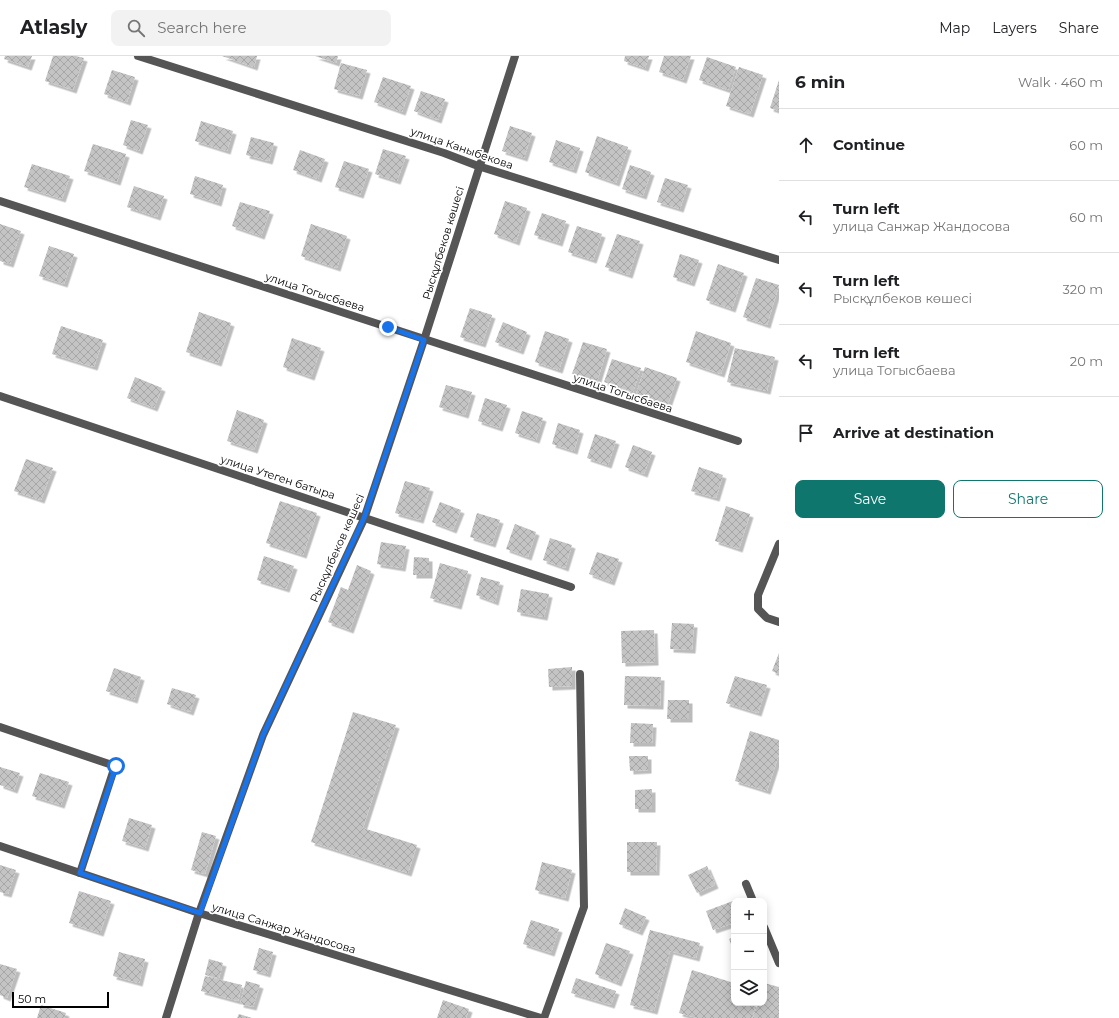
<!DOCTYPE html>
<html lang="en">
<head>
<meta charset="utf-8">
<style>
  :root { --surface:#fff; --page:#f2f2f2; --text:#202124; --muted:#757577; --line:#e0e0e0; --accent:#0f766e }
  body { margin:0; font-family:Montserrat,sans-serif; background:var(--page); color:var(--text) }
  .controls { position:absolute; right:12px; bottom:12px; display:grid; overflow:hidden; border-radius:8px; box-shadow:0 2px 10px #0003 }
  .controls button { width:36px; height:36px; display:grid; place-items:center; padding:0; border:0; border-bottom:1px solid var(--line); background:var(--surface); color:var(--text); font:20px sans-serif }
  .scale { position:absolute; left:12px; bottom:10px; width:97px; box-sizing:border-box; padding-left:4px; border:2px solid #000; border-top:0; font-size:11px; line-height:14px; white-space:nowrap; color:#000; -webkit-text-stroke:3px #fff; paint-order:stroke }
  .stop { position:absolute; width:12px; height:12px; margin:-9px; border:3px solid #1a73e8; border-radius:50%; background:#fff }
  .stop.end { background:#1a73e8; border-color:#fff; box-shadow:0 1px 4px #0008 }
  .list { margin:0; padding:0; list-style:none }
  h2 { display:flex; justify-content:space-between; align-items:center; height:52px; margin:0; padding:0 16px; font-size:17px }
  h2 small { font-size:13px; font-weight:400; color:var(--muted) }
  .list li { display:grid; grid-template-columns:26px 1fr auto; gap:12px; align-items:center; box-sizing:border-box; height:72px; padding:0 16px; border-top:1px solid var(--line) }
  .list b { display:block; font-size:15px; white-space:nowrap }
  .list p { margin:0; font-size:13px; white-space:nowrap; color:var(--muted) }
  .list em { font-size:13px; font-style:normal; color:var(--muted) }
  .actions { display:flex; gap:8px; padding:12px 16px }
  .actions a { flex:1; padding:9px 0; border:1px solid var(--accent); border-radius:8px; text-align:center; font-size:14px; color:var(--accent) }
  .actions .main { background:var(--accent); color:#fff }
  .icon { flex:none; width:22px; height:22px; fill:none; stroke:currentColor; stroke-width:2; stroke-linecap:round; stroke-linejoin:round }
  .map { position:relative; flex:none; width:779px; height:962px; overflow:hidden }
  header { display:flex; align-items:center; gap:24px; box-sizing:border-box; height:56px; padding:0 20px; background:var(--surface); border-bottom:1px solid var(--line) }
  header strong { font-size:19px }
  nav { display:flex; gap:22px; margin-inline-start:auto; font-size:14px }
  .search { width:280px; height:36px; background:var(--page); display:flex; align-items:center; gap:10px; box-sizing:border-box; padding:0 14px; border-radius:8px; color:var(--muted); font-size:15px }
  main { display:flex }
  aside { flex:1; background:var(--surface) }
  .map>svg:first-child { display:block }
</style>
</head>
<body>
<header>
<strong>Atlasly</strong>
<div class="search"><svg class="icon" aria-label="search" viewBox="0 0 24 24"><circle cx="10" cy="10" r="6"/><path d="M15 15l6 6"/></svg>Search here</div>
<nav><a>Map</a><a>Layers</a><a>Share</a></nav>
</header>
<main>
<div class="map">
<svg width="779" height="962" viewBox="0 0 779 962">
  <defs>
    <pattern id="building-cross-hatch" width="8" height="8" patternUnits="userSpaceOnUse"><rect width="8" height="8" fill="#c4c4c4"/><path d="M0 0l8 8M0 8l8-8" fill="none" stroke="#a7a7a7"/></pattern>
    <filter id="shadow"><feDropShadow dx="3.5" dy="3.5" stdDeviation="0" flood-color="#0004"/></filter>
  </defs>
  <rect width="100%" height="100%" fill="#fff"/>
  <g fill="url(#building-cross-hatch)" filter="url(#shadow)">
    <path d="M5,0H32L28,11L4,3Z"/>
    <path d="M53,0H76L84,2L73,34L45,25Z"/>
    <path d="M222,0H257L254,11Z"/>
    <path d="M315,0H338L336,7Z"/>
    <path d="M625,0H649L645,12L624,5Z"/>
    <path d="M664,0H691L683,24L659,16Z"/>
    <path d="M707,1L736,11L728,34L699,24Z"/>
    <path d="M341,7L367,14L359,40L334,33Z"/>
    <path d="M739,11L763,19L750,58L726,50Z"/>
    <path d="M112,14L135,21L127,46L104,38Z"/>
    <path d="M383,21L411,30L402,56L374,46Z"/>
    <path d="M779,24V55L770,52Z"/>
    <path d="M421,35L445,43L438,64L414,55Z"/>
    <path d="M131,64L148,69L139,95L123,89Z"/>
    <path d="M201,65L233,75L227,95L195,85Z"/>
    <path d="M510,70L532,77L524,102L502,95Z"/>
    <path d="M597,80L628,91L616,127L585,116Z"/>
    <path d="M251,81L274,87L269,105L246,99Z"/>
    <path d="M556,84L580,92L573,114L549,106Z"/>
    <path d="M93,88L126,98L117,126L84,115Z"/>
    <path d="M383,93L406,100L397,125L375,118Z"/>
    <path d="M300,94L325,103L318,123L293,114Z"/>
    <path d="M344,105L369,113L360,139L335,131Z"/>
    <path d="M32,108L70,120L62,143L24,131Z"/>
    <path d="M630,109L651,116L643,140L622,133Z"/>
    <path d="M195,120L223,129L218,147L190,138Z"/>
    <path d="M665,122L688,129L680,153L657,146Z"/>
    <path d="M134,130L164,140L157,161L127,151Z"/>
    <path d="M505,145L527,152L516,186L494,178Z"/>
    <path d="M240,146L270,155L261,180L232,170Z"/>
    <path d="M542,157L566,165L559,187L534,179Z"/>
    <path d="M0,168L21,175L10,208L0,205Z"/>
    <path d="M311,168L347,180L337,212L301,200Z"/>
    <path d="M577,170L602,178L593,204L568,196Z"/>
    <path d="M617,178L640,185L629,219L605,211Z"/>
    <path d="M49,190L74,198L64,228L39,220Z"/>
    <path d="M680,198L699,204L691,227L673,221Z"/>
    <path d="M718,208L744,217L732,253L706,244Z"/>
    <path d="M756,222L779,229L767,269L743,261Z"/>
    <path d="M470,252L492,259L482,288L460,281Z"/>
    <path d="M199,256L231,267L218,307L186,296Z"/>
    <path d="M503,266L527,276L520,295L495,286Z"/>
    <path d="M61,270L103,284L94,311L52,298Z"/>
    <path d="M545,275L569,283L559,314L535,306Z"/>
    <path d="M696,275L731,287L721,318L686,306Z"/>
    <path d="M292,282L321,292L311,321L283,311Z"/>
    <path d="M583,286L607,293L597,326L572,318Z"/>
    <path d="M735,292L775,301L767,335L727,326Z"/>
    <path d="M612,303L641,312L633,336L604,326Z"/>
    <path d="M645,311L677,322L668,348L636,338Z"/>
    <path d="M135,321L162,332L154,352L127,342Z"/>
    <path d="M446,329L472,336L465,359L439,351Z"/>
    <path d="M485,342L507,349L499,372L478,365Z"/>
    <path d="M237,354L264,364L254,394L227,385Z"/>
    <path d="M522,355L543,362L536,384L515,377Z"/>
    <path d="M558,367L580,374L574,395L552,388Z"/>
    <path d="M595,378L616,385L608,409L587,402Z"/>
    <path d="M633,389L652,396L644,418L625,411Z"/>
    <path d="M26,403L53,412L41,444L14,435Z"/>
    <path d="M699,411L723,419L716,442L691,435Z"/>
    <path d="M405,425L430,432L420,464L395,457Z"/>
    <path d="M280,445L317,457L303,499L266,487Z"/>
    <path d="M440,446L461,454L453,474L432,466Z"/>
    <path d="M726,450L750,458L739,493L715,485Z"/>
    <path d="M477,457L500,464L492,488L470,481Z"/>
    <path d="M515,468L536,476L528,501L506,493Z"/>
    <path d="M550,482L572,489L565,512L543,504Z"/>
    <path d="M381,486L406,490L402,512L377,508Z"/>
    <path d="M597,496L619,503L611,526L589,518Z"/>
    <path d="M264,500L294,510L286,533L257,524Z"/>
    <path d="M414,501L429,502V519H413Z"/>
    <path d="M440,507L468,515L458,550L430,542Z"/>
    <path d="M357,509L371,515L350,574L328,566L341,531L348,534Z"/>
    <path d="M481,521L500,526L495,546L476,539Z"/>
    <path d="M521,533L549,538L544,561L517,556Z"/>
    <path d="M672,567L694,568L692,594L670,593Z"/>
    <path d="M654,574L655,606L622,607L621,575Z"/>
    <path d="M779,597V618L772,615Z"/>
    <path d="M572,611V630L549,631L548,613Z"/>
    <path d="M114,612L141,621L134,644L106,635Z"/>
    <path d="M625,620L661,621L660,650L624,649Z"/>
    <path d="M735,620L767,629L758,657L726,647Z"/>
    <path d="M172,632L196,639L190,656L167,648Z"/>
    <path d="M668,644H689V663H667Z"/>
    <path d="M353,656L396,669L363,772L417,789L408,817L311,786Z"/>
    <path d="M631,667L653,668L652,687H630Z"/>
    <path d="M750,675L779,684V698L767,735L735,725Z"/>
    <path d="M629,700H648V714L630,715Z"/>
    <path d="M0,711L20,717L14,734L0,729Z"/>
    <path d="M40,717L69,726L61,749L32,740Z"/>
    <path d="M652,733V753H635V734Z"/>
    <path d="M129,762L152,769L145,792L122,785Z"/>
    <path d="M202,776L216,780L205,818L191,814Z"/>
    <path d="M627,786H657L656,816H627Z"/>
    <path d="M542,806L572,814L565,842L535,834Z"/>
    <path d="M0,809L16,814L8,838L0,836Z"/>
    <path d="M707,810L715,829L697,837L688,819Z"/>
    <path d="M79,835L111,845L100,877L69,867Z"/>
    <path d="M733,845L734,867L713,874L706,855Z"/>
    <path d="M625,852L646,861L639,876L619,868Z"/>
    <path d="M531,864L559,873L551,897L523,888Z"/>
    <path d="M650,874L700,887L696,902L670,895L654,955L630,949Z"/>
    <path d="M734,881V896L729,883Z"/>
    <path d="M606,887L630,895L618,927L595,918Z"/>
    <path d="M259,892L273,896L267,918L253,914Z"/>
    <path d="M119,896L145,903L139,927L113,920Z"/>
    <path d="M209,903L223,907L219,922L205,919Z"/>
    <path d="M0,908L17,913L7,942L0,939Z"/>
    <path d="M692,914L734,927V947H756L752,962H697L679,957Z"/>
    <path d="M205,920L242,929L238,945L201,935Z"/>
    <path d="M576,922L616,935L611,949L571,937Z"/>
    <path d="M246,925L260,929L253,951L240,948Z"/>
    <path d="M764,927L779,931V962H753L758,947H764Z"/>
    <path d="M443,944L469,953L466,962H437Z"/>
    <path d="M41,949L66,957L64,962H37Z"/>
    <path d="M239,958L252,962H237Z"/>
  </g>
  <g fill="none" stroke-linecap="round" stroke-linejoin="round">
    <g stroke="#555" stroke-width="8">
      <path d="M138,0L444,97L478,110L779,204"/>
      <path d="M0,145L738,385"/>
      <path d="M0,340L571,531"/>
      <path d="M779,488L758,539V553L767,562L779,566"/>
      <path d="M0,671L115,710L80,817"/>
      <path d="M0,790L199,857L541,962"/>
      <path d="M746,828L753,845"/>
      <path d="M764,871L779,907"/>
      <path d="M166,962L199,857L263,679L364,463L424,284L515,0"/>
      <path d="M544,962L584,851L580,618"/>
    </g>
  </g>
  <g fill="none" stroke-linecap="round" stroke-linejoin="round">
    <path stroke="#1a73e8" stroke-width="5" d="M116,710L80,817L200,857L263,679L364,462L424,284L388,271"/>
  </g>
  <g text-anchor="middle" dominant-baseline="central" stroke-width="3.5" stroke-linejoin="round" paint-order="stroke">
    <g font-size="11" fill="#000" stroke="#fff">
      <text transform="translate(462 92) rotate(19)">улица Каныбекова</text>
      <text transform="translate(443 187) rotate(-73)">Рысқұлбеков көшесі</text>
      <text transform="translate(315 236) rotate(18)">улица Тогысбаева</text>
      <text transform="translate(623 337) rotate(18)">улица Тогысбаева</text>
      <text transform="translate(278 421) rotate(18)">улица Утеген батыра</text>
      <text transform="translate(337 492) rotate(-66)">Рысқұлбеков көшесі</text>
      <text transform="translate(284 872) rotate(17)">улица Санжар Жандосова</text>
    </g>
  </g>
</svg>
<div class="controls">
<button>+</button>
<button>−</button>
<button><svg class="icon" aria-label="layers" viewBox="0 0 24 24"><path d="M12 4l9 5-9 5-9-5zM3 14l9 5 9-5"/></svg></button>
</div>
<div class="scale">50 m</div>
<div class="stop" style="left:116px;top:710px"></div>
<div class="stop end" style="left:388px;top:271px"></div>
</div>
<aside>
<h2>6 min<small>Walk · 460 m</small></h2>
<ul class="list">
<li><svg class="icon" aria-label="ahead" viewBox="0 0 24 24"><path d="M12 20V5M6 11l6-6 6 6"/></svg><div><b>Continue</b></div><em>60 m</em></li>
<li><svg class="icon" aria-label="left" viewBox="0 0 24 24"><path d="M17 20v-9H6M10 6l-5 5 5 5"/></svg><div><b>Turn left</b><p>улица Санжар Жандосова</p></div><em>60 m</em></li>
<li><svg class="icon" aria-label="left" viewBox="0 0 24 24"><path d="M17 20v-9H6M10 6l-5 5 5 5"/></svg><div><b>Turn left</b><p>Рысқұлбеков көшесі</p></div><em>320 m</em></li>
<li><svg class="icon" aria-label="left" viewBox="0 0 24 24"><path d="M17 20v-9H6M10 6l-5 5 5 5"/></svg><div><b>Turn left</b><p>улица Тогысбаева</p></div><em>20 m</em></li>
<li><svg class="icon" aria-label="arrive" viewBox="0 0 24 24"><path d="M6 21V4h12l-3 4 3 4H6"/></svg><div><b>Arrive at destination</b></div></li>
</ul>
<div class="actions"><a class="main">Save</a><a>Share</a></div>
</aside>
</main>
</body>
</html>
